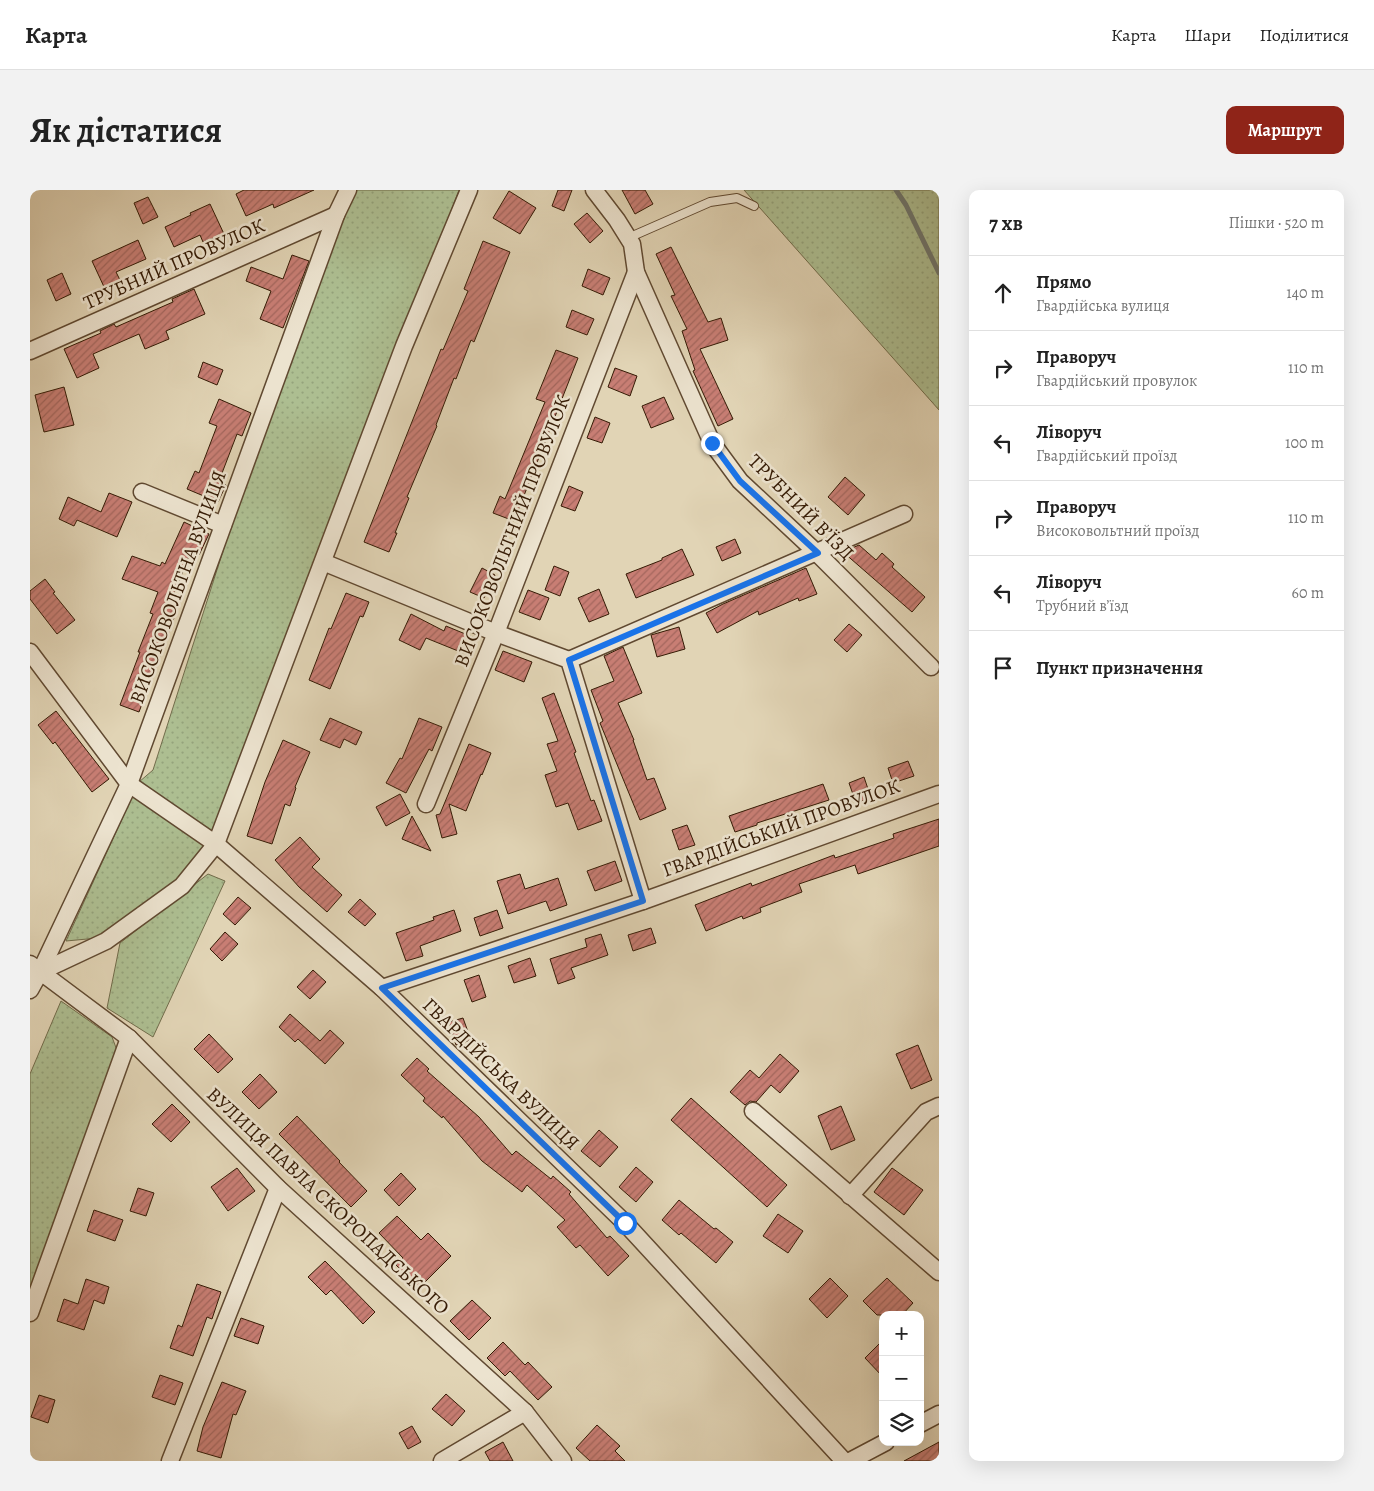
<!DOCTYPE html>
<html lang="uk">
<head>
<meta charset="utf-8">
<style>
  :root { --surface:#fff; --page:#f2f2f2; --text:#222; --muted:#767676; --line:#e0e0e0; --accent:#8f2418 }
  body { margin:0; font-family:Alegreya,serif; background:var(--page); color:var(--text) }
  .controls { position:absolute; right:15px; bottom:15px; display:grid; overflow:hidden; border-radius:10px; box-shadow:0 5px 20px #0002 }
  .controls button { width:45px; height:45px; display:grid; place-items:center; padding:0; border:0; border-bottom:1px solid var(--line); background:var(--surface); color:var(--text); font:25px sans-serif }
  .stop { position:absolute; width:15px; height:15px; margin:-11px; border:4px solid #1a73e8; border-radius:50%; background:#fff }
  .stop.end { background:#1a73e8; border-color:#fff; box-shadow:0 1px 5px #0008 }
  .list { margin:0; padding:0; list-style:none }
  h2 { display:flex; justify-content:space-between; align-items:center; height:65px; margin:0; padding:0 20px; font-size:21px }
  h2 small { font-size:16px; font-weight:400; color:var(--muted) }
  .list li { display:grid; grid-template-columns:32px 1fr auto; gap:15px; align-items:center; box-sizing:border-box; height:75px; padding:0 20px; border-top:1px solid var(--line) }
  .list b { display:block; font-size:19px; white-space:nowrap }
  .list p { margin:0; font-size:16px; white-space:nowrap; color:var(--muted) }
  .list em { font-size:16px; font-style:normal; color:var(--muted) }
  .icon { flex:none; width:28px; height:28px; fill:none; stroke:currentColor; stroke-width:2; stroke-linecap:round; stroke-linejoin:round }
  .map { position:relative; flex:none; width:909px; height:1271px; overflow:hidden; border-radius:10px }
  header { display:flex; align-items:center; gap:30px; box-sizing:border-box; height:70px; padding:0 25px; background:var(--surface); border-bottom:1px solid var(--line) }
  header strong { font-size:24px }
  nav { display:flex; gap:28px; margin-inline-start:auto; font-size:18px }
  .intro { display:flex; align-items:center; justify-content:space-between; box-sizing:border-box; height:120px; padding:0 30px }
  h1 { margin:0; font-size:35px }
  .button { padding:12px 22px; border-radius:10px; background:var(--accent); color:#fff; font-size:18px; font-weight:700 }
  main { display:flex; gap:30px; padding:0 30px }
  aside { flex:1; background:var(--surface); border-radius:10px; box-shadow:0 5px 20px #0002 }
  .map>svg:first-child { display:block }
</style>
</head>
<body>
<header>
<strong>Карта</strong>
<nav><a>Карта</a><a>Шари</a><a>Поділитися</a></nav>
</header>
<div class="intro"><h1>Як дістатися</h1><a class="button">Маршрут</a></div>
<main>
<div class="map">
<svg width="909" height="1271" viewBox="0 0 909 1271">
  <defs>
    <pattern id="grass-dots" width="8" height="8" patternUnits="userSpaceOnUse" patternTransform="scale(1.25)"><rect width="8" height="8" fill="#adbe91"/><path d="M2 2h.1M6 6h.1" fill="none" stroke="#95a37c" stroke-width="1.8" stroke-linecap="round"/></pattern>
    <pattern id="building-hatch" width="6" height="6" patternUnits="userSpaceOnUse" patternTransform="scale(1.25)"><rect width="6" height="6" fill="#c87e74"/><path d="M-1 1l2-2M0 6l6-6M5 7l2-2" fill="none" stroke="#a3665d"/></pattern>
  </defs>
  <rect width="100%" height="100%" fill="#e1d4b5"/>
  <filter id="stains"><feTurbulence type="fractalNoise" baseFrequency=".004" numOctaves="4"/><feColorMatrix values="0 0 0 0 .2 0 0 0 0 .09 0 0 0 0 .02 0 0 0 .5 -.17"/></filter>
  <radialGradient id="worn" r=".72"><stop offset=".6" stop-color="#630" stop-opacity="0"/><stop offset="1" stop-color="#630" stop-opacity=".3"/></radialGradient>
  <g fill="url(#grass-dots)" stroke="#716c4b">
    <path d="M326,0H429L180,655L148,691L68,748L36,751L109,592L123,580L201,336L309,39Z"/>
    <path d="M714,0H909V220Z"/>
    <path d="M178,684L195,691L123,847L77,818L90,753Z"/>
    <path d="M31,811L82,847L88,863L0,1103V884Z"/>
  </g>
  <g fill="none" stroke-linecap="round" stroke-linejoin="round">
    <path stroke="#707870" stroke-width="5" d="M866,0L876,15L909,83"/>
  </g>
  <g fill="url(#building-hatch)" stroke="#351b05">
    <path d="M214,0H284L244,18L243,14L216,26L206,4Z"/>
    <path d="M528,0H542L534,21L522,16Z"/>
    <path d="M592,0H615L623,14L605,24Z"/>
    <path d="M479,1L506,18L490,44L463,28Z"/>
    <path d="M118,7L128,27L113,34L104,13Z"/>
    <path d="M180,14L194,44L173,52L170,45L144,57L135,37L161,25L160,23Z"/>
    <path d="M557,23L573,41L560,53L544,34Z"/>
    <path d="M108,50L116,69L86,82L91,92L75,99L62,71Z"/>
    <path d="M453,51L480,62L444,152L441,150L426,189L424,188L406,235L407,236L377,307L379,308L365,343H367L359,362L334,352L411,159L413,160L438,101L434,99Z"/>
    <path d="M641,57L678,132L691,128L698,150L670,159L703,229L688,236L663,181L665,180L652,141L657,139L641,106L645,105L626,64Z"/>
    <path d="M262,65L279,71L253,138L230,129L241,101L216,91L221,77L253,89Z"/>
    <path d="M558,79L580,88L573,105L552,96Z"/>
    <path d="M32,83L41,104L26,111L17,90Z"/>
    <path d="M164,99L175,124L136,141L139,149L115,159L109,144L63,164L69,178L47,188L34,159L71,143L70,141L84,134L86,137L143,112L142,109Z"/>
    <path d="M542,120L564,129L557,145L536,137Z"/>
    <path d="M526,160L548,168L484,331L463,323L470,306L475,309L515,212L506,209Z"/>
    <path d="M173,172L193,180L187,195L168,187Z"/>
    <path d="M585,178L607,186L600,206L578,197Z"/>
    <path d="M34,197L44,235L14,242L5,205Z"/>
    <path d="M634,207L644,229L621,238L612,216Z"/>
    <path d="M189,209L221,223L212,246L207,244L189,291L196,295L188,312L157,299L165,281L169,283L187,236L179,233Z"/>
    <path d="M565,227L580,233L572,253L557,248Z"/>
    <path d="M815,287L835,305L818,325L798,307Z"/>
    <path d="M539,296L553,302L545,321L531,316Z"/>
    <path d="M79,303L102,312L87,347L47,330L44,336L29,329L38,307L71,322Z"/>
    <path d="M154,332L179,344L169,365L161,361L143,406L151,409L109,522L90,515L110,462H108L123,424L120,423L128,402L92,389L102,366L130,376L132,372L135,374Z"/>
    <path d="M705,349L711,363L692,371L686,357Z"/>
    <path d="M829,355L846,370L852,363L864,374L862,377L895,407L882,422L813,362Z"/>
    <path d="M652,359L664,385L606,408L596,384L632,370V368Z"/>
    <path d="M524,376L539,382L530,406L515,400Z"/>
    <path d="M452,378L465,385L454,408L440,402Z"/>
    <path d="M776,378L787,404L769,411L768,408L729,425L728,421L687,443L676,423L693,414Z"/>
    <path d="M15,389L25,402L23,403L45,430L27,444L0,409V401Z"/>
    <path d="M569,399L579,424L559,432L548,408Z"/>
    <path d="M498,400L519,408L510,430L489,422Z"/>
    <path d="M316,403L339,412L333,427L330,426L300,499L279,490L299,438L301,439Z"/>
    <path d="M381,424L414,441L416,436L445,448L438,465L396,448L390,460L369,450Z"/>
    <path d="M819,434L832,445L817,462L804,450Z"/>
    <path d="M649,437L655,459L627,467L621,445Z"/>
    <path d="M593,457L612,503L588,513L604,550H603L617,590L624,588L636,619L610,630L570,533L573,531L561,500L584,491L574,466Z"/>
    <path d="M473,461L502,472L494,492L465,480Z"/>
    <path d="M524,503L546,562L544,563L561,611L564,610L572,631L548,640L538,613L526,617L515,585L527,581L517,554L528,551L512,508Z"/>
    <path d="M26,521L79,589L62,602L25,552L23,554L8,535Z"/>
    <path d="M300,528L332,542L326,555L314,549L310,558L290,550Z"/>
    <path d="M389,528L412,537L402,561L399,559L376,603L356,593L370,568L372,569Z"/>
    <path d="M253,550L280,562L265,597L266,598L260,616L255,614L242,654L217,646L235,592Z"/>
    <path d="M439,554L461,563L452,585L451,584L436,621L419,614L427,644L412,648L406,625L410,624Z"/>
    <path d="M878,571L884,586L863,593L858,578Z"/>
    <path d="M834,587L841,608L826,613L819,593Z"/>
    <path d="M793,594L799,610L727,633V635L705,642L699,626Z"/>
    <path d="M370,604L380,623L356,636L346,617Z"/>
    <path d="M382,626L401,661L372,649Z"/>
    <path d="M909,629V656L828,684L825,675L769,694L772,702L730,718L731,722L713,729L712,726L676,741L665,715L721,693L722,696L804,665L805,668L864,648L863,644Z"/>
    <path d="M657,635L665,655L649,660L642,640Z"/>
    <path d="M270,647L290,669L282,677L312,705L297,722L269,697L245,670Z"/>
    <path d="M585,671L592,691L565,701L557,681Z"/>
    <path d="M490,684L495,699L528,688L537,715L520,721L516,711L478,724L467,691Z"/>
    <path d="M208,707L221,718L205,735L193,724Z"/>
    <path d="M330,709L346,724L335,736L318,722Z"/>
    <path d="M424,720L431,741L390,756L393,766L376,771L366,743L404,730L403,727Z"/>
    <path d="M467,720L473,738L450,746L444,728Z"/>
    <path d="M621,738L626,753L603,761L598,745Z"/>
    <path d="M195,742L208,754L192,771L180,759Z"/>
    <path d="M571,744L578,765L541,778L545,788L528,794L520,769L557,757L555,749Z"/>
    <path d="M500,768L506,786L484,793L478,776Z"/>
    <path d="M283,780L296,792L280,809L267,797Z"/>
    <path d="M449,785L456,807L442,812L434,790Z"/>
    <path d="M260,824L290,851L300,840L314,853L295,874L268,849L265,852L249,837Z"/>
    <path d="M433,828L441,850L426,855L419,832Z"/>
    <path d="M179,844L203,869L188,883L164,859Z"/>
    <path d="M888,855L902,890L881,899L866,864Z"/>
    <path d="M750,864L769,881L750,903L741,895L726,912L720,911L715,915L700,902L720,880L729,888Z"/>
    <path d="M387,868L399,879L397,881L449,927L482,965L486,961L521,989L523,986L541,1002L539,1004L577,1048L580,1046L599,1066L578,1086L550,1055L546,1058L527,1037L535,1030L497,995L492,1002L452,971L413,926L412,928L393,911L395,908L371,885Z"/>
    <path d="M230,884L247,902L229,919L212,902Z"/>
    <path d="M661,908L757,995L737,1017L641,930Z"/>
    <path d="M142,914L160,932L141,952L122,934Z"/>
    <path d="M811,916L825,950L801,960L788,926Z"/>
    <path d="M267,926L310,971L309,972L337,1001L321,1017L249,944Z"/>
    <path d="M569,940L588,957L570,977L551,961Z"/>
    <path d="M606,977L623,992L606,1012L589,997Z"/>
    <path d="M207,978L225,1001L198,1021L181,997Z"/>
    <path d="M862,978L893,1000L874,1025L844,1002Z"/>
    <path d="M371,983L386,999L369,1016L354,1000Z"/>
    <path d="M108,998L124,1003L116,1026L100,1021Z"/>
    <path d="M649,1010L684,1039L686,1038L703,1052L686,1073L651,1043L649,1045L632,1030Z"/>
    <path d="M64,1020L93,1030L85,1051L57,1041Z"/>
    <path d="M748,1024L773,1041L758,1063L733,1046Z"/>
    <path d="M367,1026L391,1050L398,1043L421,1066L389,1098L366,1075L373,1068L349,1043Z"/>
    <path d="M295,1071L345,1122L333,1134L301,1100L296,1105L278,1087Z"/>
    <path d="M800,1088L818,1106L797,1128L779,1109Z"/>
    <path d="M857,1088L883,1113L872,1125H847L833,1111Z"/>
    <path d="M56,1089L79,1097L74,1114L64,1110L54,1140L27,1131L34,1109L48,1114Z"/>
    <path d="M167,1094L191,1102L182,1129L177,1127L163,1166L140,1158L148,1135L152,1137Z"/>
    <path d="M442,1110L461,1128L439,1150L420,1131Z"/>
    <path d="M211,1128L234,1136L228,1154L204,1146Z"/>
    <path d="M853,1150V1187L835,1168Z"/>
    <path d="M473,1152L495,1175L498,1172L522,1197L508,1210L480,1181L475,1186L457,1168Z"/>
    <path d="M130,1185L153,1193L145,1215L122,1207Z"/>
    <path d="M192,1192L216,1201L206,1225L203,1224L191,1268L167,1261L173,1237Z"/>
    <path d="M416,1204L435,1221L422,1236L402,1219Z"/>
    <path d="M9,1205L25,1210L18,1233L1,1227Z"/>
    <path d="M567,1235L590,1256L585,1261L595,1271H560L546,1258Z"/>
    <path d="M382,1236L391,1252L378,1259L369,1243Z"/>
    <path d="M473,1252L483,1271H460L455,1262Z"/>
    <path d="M909,1252V1271H874Z"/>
  </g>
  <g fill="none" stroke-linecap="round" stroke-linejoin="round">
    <g stroke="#604931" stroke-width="10">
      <path id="service" d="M598,48L680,12L707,8L724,16"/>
    </g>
    <g stroke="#604931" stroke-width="19">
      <g id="minor">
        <path d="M564,0L587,30L602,54L606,82L682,253L710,291L787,363L901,477"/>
        <path d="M0,161L306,25"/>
        <path d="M112,302L193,335"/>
        <path d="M293,372L466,443L539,470L613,711"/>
        <path d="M0,462L99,594L186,654L352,798L595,1033L814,1271"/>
        <path d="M539,470L874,324"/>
        <path d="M396,614L466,443L606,82"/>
        <path d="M0,774L99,848L248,998L495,1222L533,1271"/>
        <path d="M10,782L76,751L152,696L186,654L374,156L439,0"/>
        <path d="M352,798L613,711L909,604"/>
        <path d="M0,800L10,782L99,594L306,25L318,0"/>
        <path d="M723,921L909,1082"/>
        <path d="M820,1006L896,922L909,916"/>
        <path d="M0,1123L99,848"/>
        <path d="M890,1234L909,1224"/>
        <path d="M140,1271L248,998"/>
        <path d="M412,1271L495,1222"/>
        <path d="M820,1271L856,1252"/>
      </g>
    </g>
    <use href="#service" stroke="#ece3cf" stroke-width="8"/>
    <use href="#minor" stroke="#ece3cf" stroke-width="16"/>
  </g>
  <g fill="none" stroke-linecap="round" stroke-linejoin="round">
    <path stroke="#1a73e8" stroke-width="6" d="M595,1033L352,798L613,711L539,470L788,363L710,291L682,253"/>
  </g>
  <g text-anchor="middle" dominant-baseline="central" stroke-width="5" stroke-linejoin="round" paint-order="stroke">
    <g font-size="20" fill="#351b05" stroke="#ece3cf">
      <text transform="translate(144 74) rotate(-24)">ТРУБНИЙ ПРОВУЛОК</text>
      <text transform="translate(771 317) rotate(45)">ТРУБНИЙ В’ЇЗД</text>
      <text transform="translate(482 341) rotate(-69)">ВИСОКОВОЛЬТНИЙ ПРОВУЛОК</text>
      <text transform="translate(148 397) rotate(-70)">ВИСОКОВОЛЬТНА ВУЛИЦЯ</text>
      <text transform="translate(751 638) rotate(-20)">ГВАРДІЙСЬКИЙ ПРОВУЛОК</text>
      <text transform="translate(471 884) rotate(44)">ГВАРДІЙСЬКА ВУЛИЦЯ</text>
      <text transform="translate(298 1011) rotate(43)">ВУЛИЦЯ ПАВЛА СКОРОПАДСЬКОГО</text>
    </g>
  </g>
  <rect width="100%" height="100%" filter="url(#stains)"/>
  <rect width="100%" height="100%" fill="url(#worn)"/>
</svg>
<div class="controls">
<button>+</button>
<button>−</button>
<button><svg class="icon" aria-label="layers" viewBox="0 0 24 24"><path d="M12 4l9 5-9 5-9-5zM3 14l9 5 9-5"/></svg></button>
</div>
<div class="stop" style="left:595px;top:1033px"></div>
<div class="stop end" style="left:682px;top:253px"></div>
</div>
<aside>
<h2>7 хв<small>Пішки · 520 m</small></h2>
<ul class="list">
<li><svg class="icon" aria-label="ahead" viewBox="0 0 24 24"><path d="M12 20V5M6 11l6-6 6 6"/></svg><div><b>Прямо</b><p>Гвардійська вулиця</p></div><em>140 m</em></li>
<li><svg class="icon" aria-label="right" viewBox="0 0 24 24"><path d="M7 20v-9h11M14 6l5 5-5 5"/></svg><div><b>Праворуч</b><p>Гвардійський провулок</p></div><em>110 m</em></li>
<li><svg class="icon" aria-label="left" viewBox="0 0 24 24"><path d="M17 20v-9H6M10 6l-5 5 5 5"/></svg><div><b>Ліворуч</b><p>Гвардійський проїзд</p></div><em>100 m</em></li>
<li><svg class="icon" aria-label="right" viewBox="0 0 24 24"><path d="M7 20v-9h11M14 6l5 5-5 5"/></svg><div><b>Праворуч</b><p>Високовольтний проїзд</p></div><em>110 m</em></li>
<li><svg class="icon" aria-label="left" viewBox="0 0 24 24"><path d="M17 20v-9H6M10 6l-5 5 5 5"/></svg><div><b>Ліворуч</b><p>Трубний в’їзд</p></div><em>60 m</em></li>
<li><svg class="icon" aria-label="arrive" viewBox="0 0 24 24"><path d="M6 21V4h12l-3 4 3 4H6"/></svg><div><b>Пункт призначення</b></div></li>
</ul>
</aside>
</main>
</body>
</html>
